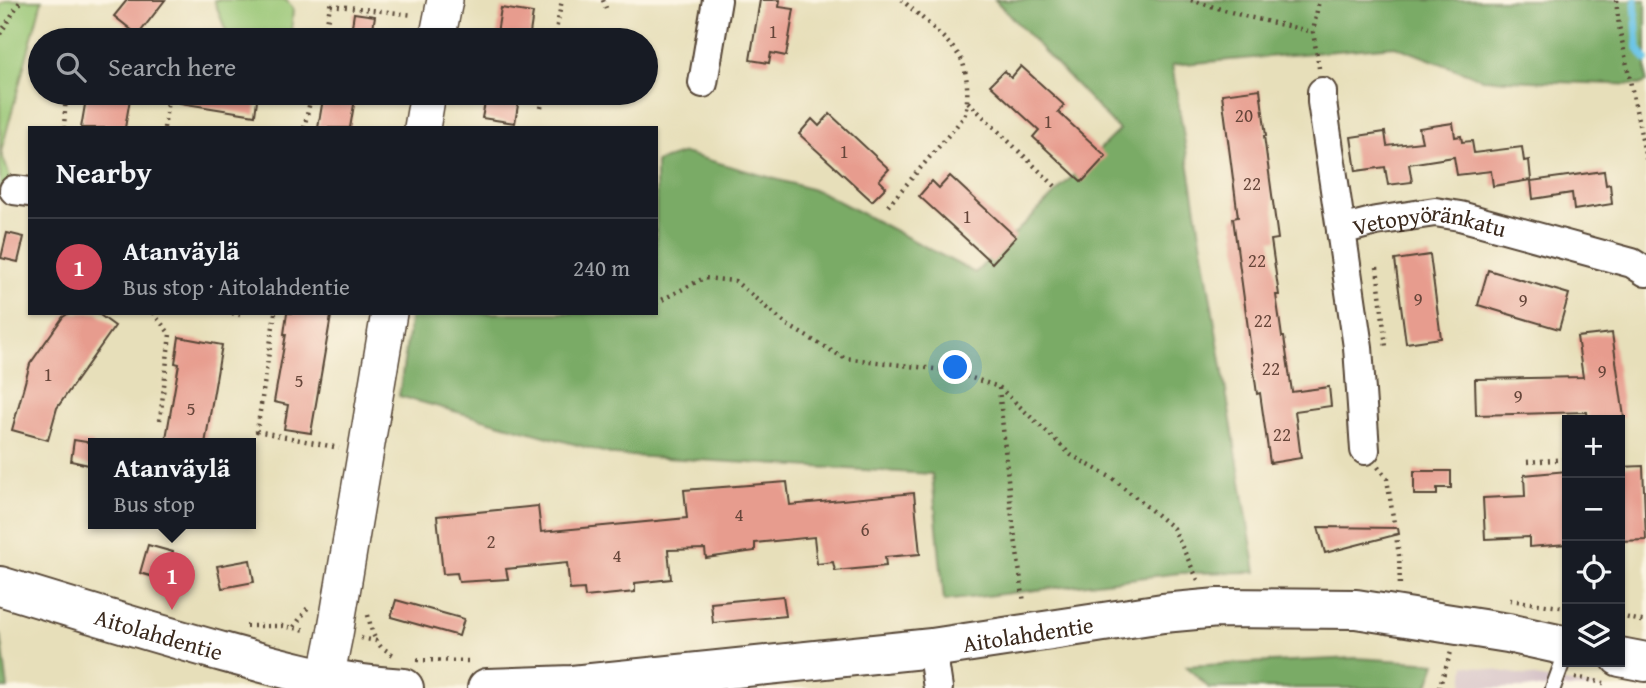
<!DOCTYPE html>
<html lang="en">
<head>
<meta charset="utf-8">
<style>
  :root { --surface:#171b24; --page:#242831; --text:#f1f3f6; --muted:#9ea1a6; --line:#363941; --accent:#d1495b }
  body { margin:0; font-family:"Gentium Book Plus",serif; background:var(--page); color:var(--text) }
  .controls { position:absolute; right:21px; bottom:21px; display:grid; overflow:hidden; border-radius:0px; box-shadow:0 2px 5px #0004 }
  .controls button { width:63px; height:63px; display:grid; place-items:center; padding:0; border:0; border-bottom:2px solid var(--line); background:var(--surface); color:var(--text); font:35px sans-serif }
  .you { position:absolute; left:956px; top:368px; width:24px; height:24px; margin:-18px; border:5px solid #fff; border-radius:50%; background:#1a73e8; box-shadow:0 0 0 10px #1a73e833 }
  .badge { display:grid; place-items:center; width:46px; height:46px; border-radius:50%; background:var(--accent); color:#fff; font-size:23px; font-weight:700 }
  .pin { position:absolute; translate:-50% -58px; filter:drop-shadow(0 2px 4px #0008) }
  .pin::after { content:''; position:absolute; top:37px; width:24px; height:21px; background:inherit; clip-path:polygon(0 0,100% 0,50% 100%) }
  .popup { position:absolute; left:88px; top:438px; width:168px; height:91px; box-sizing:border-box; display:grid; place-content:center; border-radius:0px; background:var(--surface); filter:drop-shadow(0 2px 5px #0005); font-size:23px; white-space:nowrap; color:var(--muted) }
  .popup b { font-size:26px; color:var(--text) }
  .popup::after { content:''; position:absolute; left:50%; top:100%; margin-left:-14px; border:14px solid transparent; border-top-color:var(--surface) }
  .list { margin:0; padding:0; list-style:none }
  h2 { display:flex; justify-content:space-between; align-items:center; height:91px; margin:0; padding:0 28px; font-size:30px }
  h2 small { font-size:23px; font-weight:400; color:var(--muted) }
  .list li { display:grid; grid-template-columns:46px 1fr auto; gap:21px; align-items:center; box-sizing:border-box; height:98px; padding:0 28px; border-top:2px solid var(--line) }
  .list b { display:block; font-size:26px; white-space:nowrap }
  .list p { margin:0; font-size:23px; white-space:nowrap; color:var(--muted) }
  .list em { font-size:23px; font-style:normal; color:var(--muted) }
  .icon { flex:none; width:38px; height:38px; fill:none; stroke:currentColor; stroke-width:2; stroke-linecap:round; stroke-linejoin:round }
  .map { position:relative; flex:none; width:1646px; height:688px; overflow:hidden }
  .search { position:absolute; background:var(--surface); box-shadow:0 2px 5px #0004; left:28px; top:28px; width:630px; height:77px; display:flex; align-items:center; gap:18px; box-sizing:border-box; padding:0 24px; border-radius:38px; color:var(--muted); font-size:26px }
  .panel { position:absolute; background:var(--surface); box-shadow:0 2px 5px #0004; left:28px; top:126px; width:630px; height:189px; border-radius:0px }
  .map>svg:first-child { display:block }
</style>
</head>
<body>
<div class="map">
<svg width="1646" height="688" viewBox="0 0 1646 688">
  <rect width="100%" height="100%" fill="#fcf5e5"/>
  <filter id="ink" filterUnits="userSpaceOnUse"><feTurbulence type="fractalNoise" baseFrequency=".0143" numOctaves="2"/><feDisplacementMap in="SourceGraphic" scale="14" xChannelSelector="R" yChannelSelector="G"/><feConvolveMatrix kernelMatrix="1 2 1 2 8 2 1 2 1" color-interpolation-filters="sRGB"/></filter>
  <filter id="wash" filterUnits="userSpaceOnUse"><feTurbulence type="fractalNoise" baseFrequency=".00686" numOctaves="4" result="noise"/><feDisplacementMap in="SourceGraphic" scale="28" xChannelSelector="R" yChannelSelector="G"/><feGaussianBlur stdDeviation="1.57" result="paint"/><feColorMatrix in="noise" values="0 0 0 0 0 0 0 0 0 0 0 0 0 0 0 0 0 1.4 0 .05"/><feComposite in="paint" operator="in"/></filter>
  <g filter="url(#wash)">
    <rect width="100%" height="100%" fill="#e7dfba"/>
    <path fill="#d2bec5" d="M1465,665L1600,688H1463Z"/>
    <g fill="#98c674" stroke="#6a7849" stroke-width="2">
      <path d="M8,0H42L1,152L11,180L12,190L0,198V5Z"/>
      <path d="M214,0H286L293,8L291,37L279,40H232L226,31Z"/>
    </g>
    <g fill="#7aab66" stroke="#5a6a42" stroke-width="2">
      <path d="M995,0H1646V82L1639,85L1482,79L1395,46L1172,65L1256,572L1180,573L944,601L932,474L614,455L399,396L411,313H656V162L684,153L821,192L975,273L1119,130Z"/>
      <path d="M0,634L1,635L8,688H0Z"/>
      <path d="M1356,658L1436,663L1427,688H1209L1186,666Z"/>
    </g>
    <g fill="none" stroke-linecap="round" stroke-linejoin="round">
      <path stroke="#6ac4e7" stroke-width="7" d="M1635,0L1638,49L1646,60"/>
    </g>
    <g id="blocks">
      <g fill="#e79c8e">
        <path d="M127,0H165L138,35L114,16Z"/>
        <path d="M760,0H780L779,7L794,9L786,56L771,53L769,63L750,60Z"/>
        <path d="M501,8L533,13L529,40H496Z"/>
        <path d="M354,13L375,16L371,40H350Z"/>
        <path d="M1021,66L1064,105L1058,112L1106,156L1082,182L1033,137L1039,130L990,85L1004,71L1011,78Z"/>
        <path d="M1260,89L1266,136H1264L1278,239L1271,240L1279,295H1276L1282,337H1284L1292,392L1329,387L1331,406L1295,411L1301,458L1270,463L1260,393L1257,394L1233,218L1238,217L1222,94Z"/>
        <path d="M87,93H131L125,128H81Z"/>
        <path d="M181,93H258L255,115L180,103Z"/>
        <path d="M324,93H356L350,128H318Z"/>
        <path d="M487,93H520L515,123L482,118Z"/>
        <path d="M830,114L889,169L879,180L886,187L872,201L799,134L812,119L819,126Z"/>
        <path d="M1453,123L1455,137L1461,136L1462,142L1472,141L1474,153L1522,147L1524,161L1529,160L1531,180L1493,186L1491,171L1457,175L1454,157L1409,164L1412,182L1388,185L1385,167L1356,171L1351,137L1385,132L1387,146L1422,142L1419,128Z"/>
        <path d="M1604,171L1606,185L1610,184L1612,204L1574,210L1572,193L1533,199L1531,181Z"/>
        <path d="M950,176L1016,237L992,263L919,196L932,181L939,188Z"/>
        <path d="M7,233L24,237L18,262L1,258Z"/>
        <path d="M1430,255L1441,338L1406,343L1395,260Z"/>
        <path d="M1488,270L1569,294L1559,329L1478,305Z"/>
        <path d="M69,313H97L115,326L57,408L48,440L12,430L30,364L63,317Z"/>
        <path d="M287,313H317L331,316L311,433L284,429L288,405L274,402L286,334H284Z"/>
        <path d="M1612,333L1624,417L1588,420L1587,412L1476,415L1475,379L1583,377L1577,337Z"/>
        <path d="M179,337L222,345L205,444H165L179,364L175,363Z"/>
        <path d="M74,440L93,443V466L71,461Z"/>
        <path d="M1643,466L1646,540L1620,541V467Z"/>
        <path d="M1414,471H1451V488H1437V495H1414Z"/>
        <path d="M1567,471V544L1529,547V537L1485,539L1483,498L1525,496L1524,475Z"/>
        <path d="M787,482L790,505L914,493L920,554L885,557L886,566L835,571L833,562L817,564L814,537L755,543V551L706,558L705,549L668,550L671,579L635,583V592L585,597L584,589L570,590L567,563L506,569L508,579L459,582L457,573L443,574L437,516L538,506L541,532L687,518L684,490Z"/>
        <path d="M1318,527L1398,528L1399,534L1325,553Z"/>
        <path d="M148,545L173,552L164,580L140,573Z"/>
        <path d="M250,560L254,582L222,588L217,566Z"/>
        <path d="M783,596L786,616L713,623L711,603Z"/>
        <path d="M396,600L464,619L459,636L391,617Z"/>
      </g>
    </g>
  </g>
  <g filter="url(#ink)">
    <use href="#blocks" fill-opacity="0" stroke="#554535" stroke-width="2"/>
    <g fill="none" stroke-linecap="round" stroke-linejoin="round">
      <g stroke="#554535" stroke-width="18">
        <path id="service" d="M1553,688L1567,650"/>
      </g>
      <g stroke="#554535" stroke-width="32">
        <g id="minor">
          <path d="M703,83L717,0"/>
          <path d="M1322,92V102L1341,230"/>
          <path d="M14,190L30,192"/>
          <path id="s1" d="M1365,450L1358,347L1341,230L1376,221L1435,212L1460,216L1632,263L1646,272"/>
          <path d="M932,648L938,688"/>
        </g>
      </g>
      <g stroke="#554535" stroke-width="38">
        <g id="tertiary">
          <path d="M437,40L445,0"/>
          <path d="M422,128L428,93"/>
          <path d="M326,678L335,634L389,313"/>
        </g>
      </g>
      <g stroke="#554535" stroke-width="42">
        <g id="secondary">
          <path id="s2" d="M0,586C75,609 150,632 226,653C284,669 343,685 404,688"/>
          <path d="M1620,657L1646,662"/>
          <path id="s3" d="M487,688L572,685L932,648L1163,613L1218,608L1356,609L1508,633L1567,646"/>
        </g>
      </g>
      <g stroke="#554535" stroke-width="4.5" stroke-dasharray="2 5" stroke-linecap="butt">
        <path d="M603,0L606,8"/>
        <path d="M1191,0L1244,16L1313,32"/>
        <path d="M1616,0L1619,26L1646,159"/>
        <path d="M331,5L414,15"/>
        <path d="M0,34L21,0"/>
        <path d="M87,40L89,36L103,34L124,40"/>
        <path d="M324,40L331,0"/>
        <path d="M554,40L562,0"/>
        <path d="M1319,68L1313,32L1319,0"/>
        <path d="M968,102L1055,186"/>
        <path d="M541,108L544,93"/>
        <path d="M64,128L66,93"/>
        <path d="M164,128L169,93"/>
        <path d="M304,128L312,93"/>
        <path d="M888,206L964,117C969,100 968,80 963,63C956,45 917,14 902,0"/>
        <path d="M1377,267L1386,347"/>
        <path d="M656,303L704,278L735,281L787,325L844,358L951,371L999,387L1071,455L1112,478L1173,528L1198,580"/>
        <path d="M153,313L170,334L160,420"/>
        <path d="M232,313L240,315"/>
        <path d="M275,313L257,431L339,448"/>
        <path d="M999,388L1011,509L1024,603"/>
        <path d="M1527,462L1567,459"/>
        <path d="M1378,467L1387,479L1399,555L1400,587"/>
        <path d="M1510,600L1567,608"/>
        <path d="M368,615L372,632L376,640"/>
        <path d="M1620,616L1646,622"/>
        <path d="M246,626H282L307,630"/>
        <path d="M294,627L309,606"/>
        <path d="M361,638L376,641L381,647L395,656"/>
        <path d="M417,660L471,661"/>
        <path d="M1575,677L1604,683"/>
        <path d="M1439,688L1451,652"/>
      </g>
      <use href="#service" stroke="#fff" stroke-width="14"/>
      <use href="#minor" stroke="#fff" stroke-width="28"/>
      <use href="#tertiary" stroke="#fff" stroke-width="35"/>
      <use href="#secondary" stroke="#fff" stroke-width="38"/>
    </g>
  </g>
  <g text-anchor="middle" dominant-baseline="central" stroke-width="5" stroke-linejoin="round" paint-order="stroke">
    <g font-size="19" fill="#66463a">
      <text x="773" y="31">1</text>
      <text x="1244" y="115">20</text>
      <text x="1048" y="121">1</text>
      <text x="844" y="151">1</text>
      <text x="1252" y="183">22</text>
      <text x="967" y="216">1</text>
      <text x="1257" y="260">22</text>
      <text x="1418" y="299">9</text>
      <text x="1523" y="300">9</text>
      <text x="1263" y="320">22</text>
      <text x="1271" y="368">22</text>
      <text x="1602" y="371">9</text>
      <text x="48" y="374">1</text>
      <text x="299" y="380">5</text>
      <text x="1518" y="396">9</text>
      <text x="191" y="408">5</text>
      <text x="1282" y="434">22</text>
      <text x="739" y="514">4</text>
      <text x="865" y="529">6</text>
      <text x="491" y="541">2</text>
      <text x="617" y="555">4</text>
    </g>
    <g font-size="23" fill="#3b2a1e" stroke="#fcf5e5">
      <text stroke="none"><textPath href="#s1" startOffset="312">Vetopyöränkatu</textPath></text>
      <text stroke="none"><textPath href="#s2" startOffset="166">Aitolahdentie</textPath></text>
      <text stroke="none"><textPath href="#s3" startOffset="544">Aitolahdentie</textPath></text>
    </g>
  </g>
</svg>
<div class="controls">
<button>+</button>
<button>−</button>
<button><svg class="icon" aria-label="locate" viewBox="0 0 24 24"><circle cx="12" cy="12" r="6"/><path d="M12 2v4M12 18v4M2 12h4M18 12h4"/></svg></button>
<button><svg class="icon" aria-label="layers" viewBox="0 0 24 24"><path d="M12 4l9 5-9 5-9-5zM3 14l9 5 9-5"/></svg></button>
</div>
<div class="you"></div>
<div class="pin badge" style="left:172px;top:610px">1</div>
<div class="popup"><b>Atanväylä</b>Bus stop</div>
<div class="search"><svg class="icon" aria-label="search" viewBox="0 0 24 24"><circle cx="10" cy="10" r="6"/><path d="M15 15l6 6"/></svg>Search here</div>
<section class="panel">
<h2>Nearby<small></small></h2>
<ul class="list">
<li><span class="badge">1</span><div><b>Atanväylä</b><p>Bus stop · Aitolahdentie</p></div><em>240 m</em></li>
</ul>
</section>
</div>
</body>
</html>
